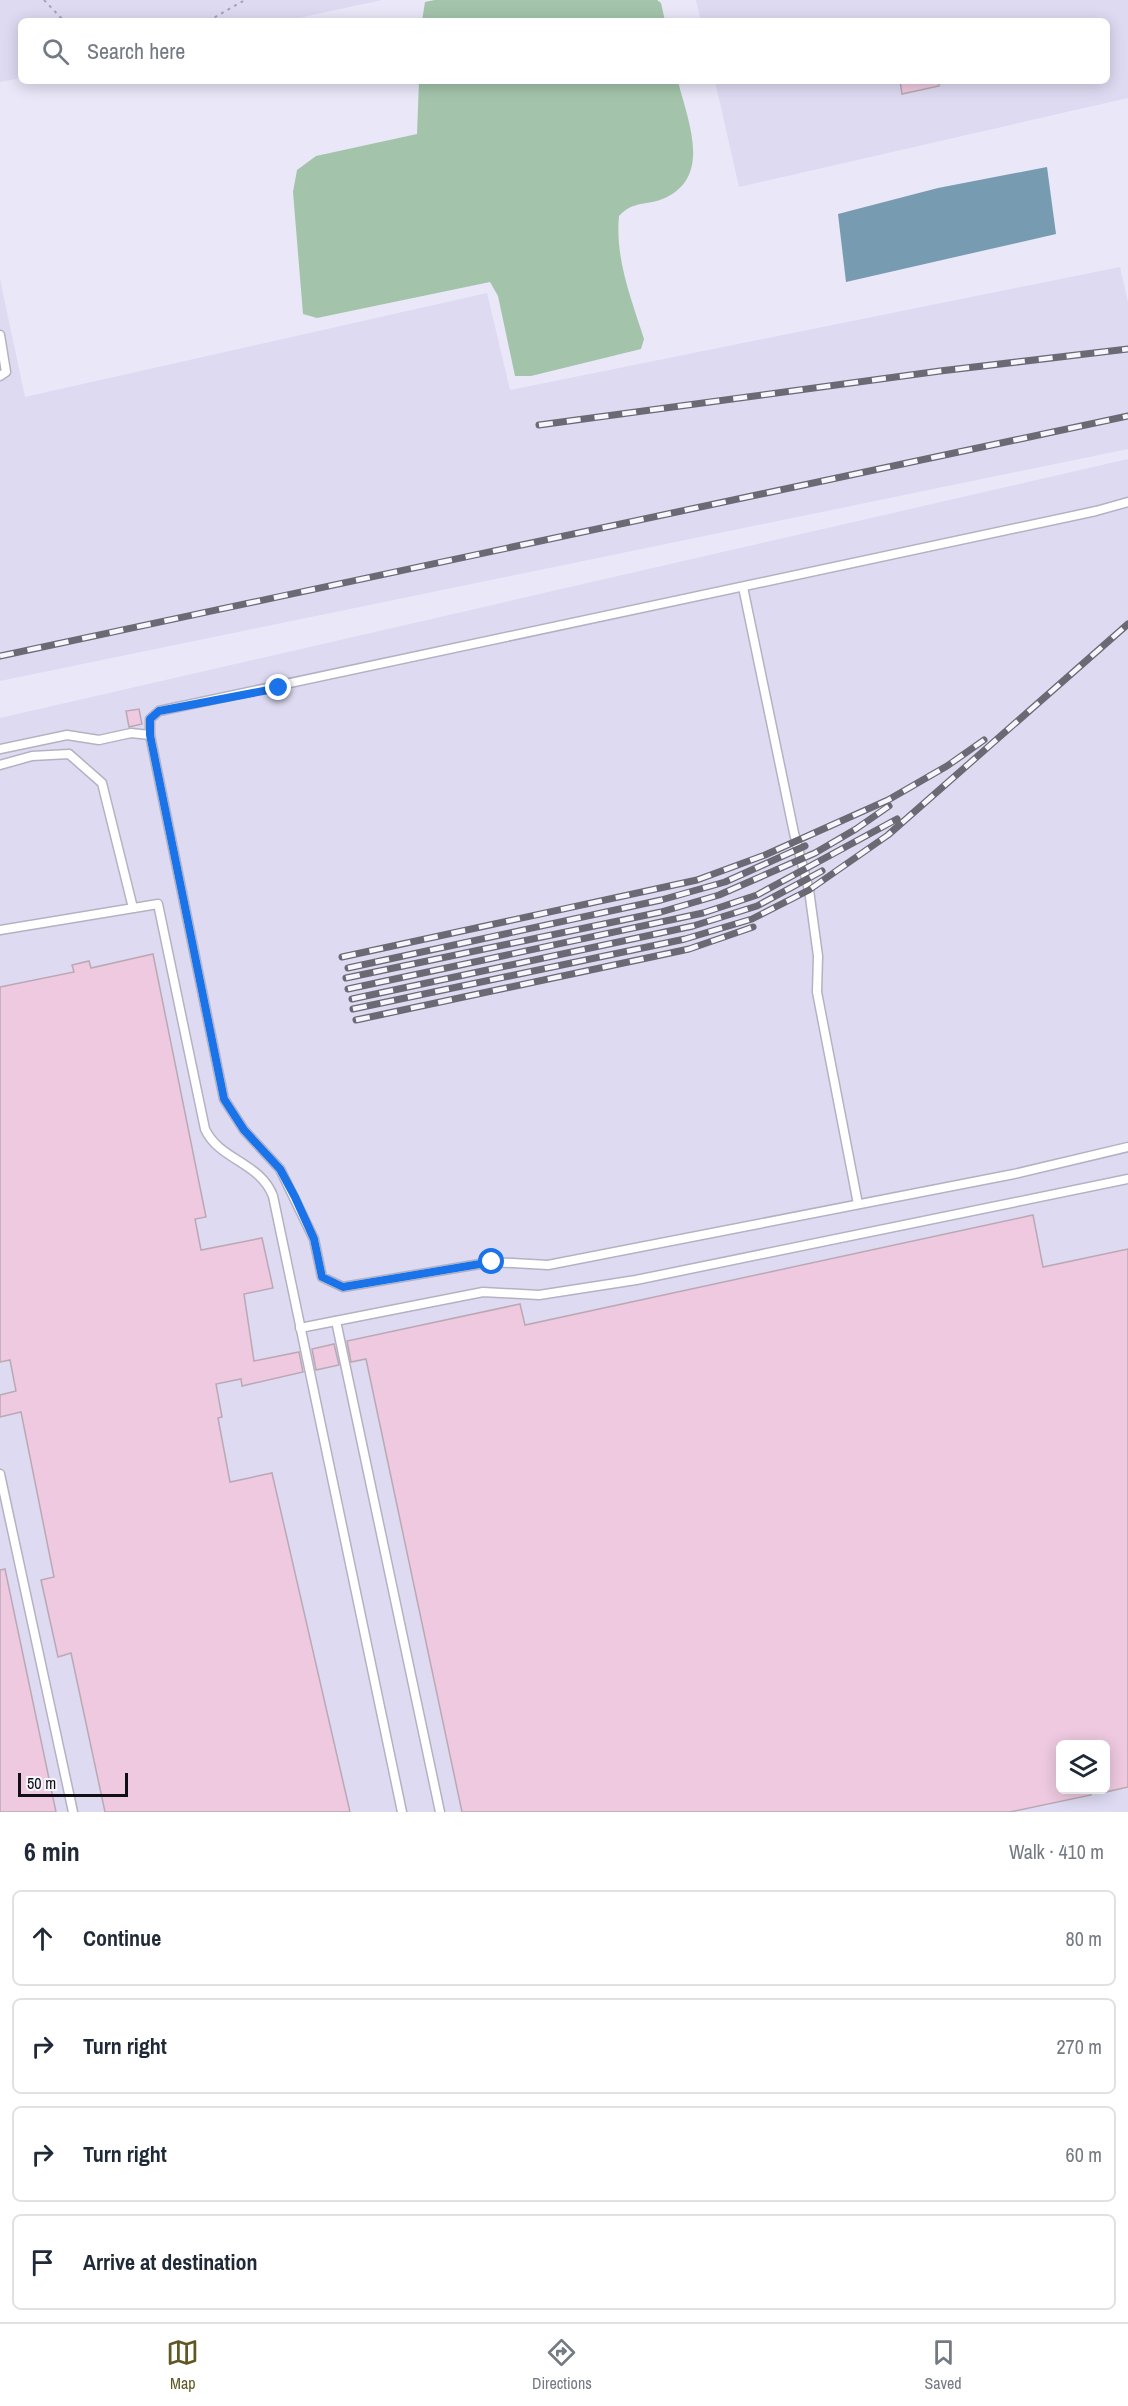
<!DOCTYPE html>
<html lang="en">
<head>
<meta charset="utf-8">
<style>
  :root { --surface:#fff; --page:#f2f2f3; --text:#1f2937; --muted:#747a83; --line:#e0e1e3; --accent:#5f5824 }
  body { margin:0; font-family:"Archivo Narrow",sans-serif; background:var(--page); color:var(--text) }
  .controls { position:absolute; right:18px; bottom:18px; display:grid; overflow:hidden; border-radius:9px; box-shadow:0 3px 15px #0003 }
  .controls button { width:54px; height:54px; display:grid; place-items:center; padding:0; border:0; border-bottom:2px solid var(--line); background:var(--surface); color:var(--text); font:30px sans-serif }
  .scale { position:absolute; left:18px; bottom:15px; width:110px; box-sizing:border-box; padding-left:6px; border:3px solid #100f15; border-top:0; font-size:16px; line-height:21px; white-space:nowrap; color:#100f15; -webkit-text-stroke:4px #f7f6fd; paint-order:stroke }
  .stop { position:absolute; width:18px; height:18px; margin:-14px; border:4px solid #1a73e8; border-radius:50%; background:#fff }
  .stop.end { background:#1a73e8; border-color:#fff; box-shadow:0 2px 6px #0008 }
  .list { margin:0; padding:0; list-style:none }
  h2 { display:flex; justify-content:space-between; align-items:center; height:78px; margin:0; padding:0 24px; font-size:26px }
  h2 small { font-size:20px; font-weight:400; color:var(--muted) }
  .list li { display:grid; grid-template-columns:39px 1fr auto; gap:18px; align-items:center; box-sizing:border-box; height:96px; margin:0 12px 12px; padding:0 12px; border:2px solid var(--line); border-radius:9px }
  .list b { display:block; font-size:22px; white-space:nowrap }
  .list em { font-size:20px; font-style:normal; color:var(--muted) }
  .icon { flex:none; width:33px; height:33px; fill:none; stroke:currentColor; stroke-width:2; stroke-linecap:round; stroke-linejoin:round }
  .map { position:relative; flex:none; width:1128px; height:1812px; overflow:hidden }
  .search { position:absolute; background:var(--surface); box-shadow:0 3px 15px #0003; left:18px; right:18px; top:18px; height:66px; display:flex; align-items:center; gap:15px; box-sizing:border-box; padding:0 21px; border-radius:9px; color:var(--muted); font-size:22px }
  .sheet { height:510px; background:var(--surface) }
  nav { display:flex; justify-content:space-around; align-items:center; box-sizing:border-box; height:84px; border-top:2px solid var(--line); background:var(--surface); font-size:16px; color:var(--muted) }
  nav a { display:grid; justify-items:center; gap:3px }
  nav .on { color:var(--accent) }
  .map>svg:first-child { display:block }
</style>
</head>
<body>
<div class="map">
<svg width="1128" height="1812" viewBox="0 0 1128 1812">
  <rect width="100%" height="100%" fill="#e9e7f8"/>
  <g fill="#dedaf2" fill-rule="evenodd">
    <path d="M0,0H382L285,21H21V78L0,82Z"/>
    <path d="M696,0H1128V98L739,187L715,81H1107V21H701Z"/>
    <path d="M1120,267L1128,302V449L0,681V279L25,397L487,293L510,390Z"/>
    <path d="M1128,459V1812H0V718ZM1060,1744H1106V1790H1060Z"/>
  </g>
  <g fill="#a3c4aa">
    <path d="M435,0H657L661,3L665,21H422L425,2Z"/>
    <path d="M419,81H678C687,119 713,176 665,198C647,206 634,200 619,216C615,259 631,298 644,339L641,349L531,376H515L498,296L490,282L317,318L303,314L293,192L297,170L316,156L417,134Z"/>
  </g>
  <path fill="#779cb1" d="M1047,167L1056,234L846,282L838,214L938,188Z"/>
  <g fill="#eec9e0" stroke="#baa9b3" stroke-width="1.5">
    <path d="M900,81H939V86L902,94Z"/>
    <path d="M139,709L142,724L129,727L126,711Z"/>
    <path d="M153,954L206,1217L195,1219L201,1250L262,1238L273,1288L244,1294L254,1361L299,1352L303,1372L242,1386L241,1379L216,1384L222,1417L218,1418L230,1482L272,1473L350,1812H105L71,1653L58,1657L41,1580L54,1577L21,1412L0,1417V1395L16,1391L10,1360L0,1362V987L74,972L72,965L89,961L91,968Z"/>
    <path d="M1033,1215L1043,1267L1128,1249V1787L1106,1792V1744H1060V1790H1091V1795L1010,1812H462L366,1359L351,1362L347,1341L520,1304L525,1325Z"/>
    <path d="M334,1344L339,1365L316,1370L312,1349Z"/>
    <path d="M5,1569L56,1812H0V1570Z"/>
  </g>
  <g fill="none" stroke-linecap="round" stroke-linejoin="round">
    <g stroke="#b4b2c2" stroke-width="11">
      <g id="service">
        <path d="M0,335L6,372L0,376"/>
        <path d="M1128,502L1096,511L159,711L150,719V735L224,1099L244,1130L280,1169L314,1239L322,1277L343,1287L492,1262L548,1265L1014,1174L1128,1147"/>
        <path d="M743,587L794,833L809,890L818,956L817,992L858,1204"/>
        <path d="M0,749L67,735L99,740L131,733L150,735"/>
        <path d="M0,765L32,756L69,754L102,783L133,908"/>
        <path d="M0,930L158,904L205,1129C219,1160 260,1162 273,1196L402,1812"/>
        <path d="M336,1321L440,1812"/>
        <path d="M300,1328L483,1292L539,1295L636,1280L1128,1179"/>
        <path d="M0,1474L73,1812"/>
      </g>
    </g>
    <g stroke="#a6a4b2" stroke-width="2" stroke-dasharray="3 4.5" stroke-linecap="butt">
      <path d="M44,0L64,21"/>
      <path d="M208,21L245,0"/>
    </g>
    <use href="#service" stroke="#fff" stroke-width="8"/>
    <g stroke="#6b6974" stroke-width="7">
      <g id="rail">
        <path d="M539,425L940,371L1128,349"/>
        <path d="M0,656L1128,416"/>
        <path d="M342,957L697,880L765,855L888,800L947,766L984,740"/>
        <path d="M348,968L661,900L725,882L805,846"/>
        <path d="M346,978L661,912L719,895L815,853L856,829L889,806"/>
        <path d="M348,989L703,913L757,895L897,819"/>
        <path d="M352,999L693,926L757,906L822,871"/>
        <path d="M353,1009L685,939L752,919L809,890L888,835L1128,624"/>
        <path d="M356,1020L689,949L753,927"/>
      </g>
    </g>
    <use href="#rail" stroke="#f7f6fd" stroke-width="4.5" stroke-dasharray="14" stroke-linecap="butt"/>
  </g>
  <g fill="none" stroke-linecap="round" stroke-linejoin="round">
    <path stroke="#1a73e8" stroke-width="8" d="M279,688L159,711L150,719V735L224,1099L244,1130L280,1169L295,1197L314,1239L322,1277L343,1287L492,1262"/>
  </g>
</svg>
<div class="controls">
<button><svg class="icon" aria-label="layers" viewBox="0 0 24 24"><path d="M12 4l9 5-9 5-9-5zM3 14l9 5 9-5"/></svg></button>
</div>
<div class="scale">50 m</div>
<div class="stop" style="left:492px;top:1262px"></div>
<div class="stop end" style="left:279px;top:688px"></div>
<div class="search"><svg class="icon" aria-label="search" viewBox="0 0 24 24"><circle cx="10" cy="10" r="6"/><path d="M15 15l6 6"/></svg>Search here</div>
</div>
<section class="sheet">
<h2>6 min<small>Walk · 410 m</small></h2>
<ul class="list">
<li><svg class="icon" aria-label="ahead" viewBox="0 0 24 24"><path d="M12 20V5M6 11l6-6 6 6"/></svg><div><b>Continue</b></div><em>80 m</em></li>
<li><svg class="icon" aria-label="right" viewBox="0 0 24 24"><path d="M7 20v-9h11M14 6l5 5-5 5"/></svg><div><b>Turn right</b></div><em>270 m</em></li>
<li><svg class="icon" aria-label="right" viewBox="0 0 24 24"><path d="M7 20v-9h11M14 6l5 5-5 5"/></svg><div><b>Turn right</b></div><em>60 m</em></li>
<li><svg class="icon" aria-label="arrive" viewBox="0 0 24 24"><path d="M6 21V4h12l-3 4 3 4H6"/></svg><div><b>Arrive at destination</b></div></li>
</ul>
</section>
<nav>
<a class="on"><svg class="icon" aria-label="map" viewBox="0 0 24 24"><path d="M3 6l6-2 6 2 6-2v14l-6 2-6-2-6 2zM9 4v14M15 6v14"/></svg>Map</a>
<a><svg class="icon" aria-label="directions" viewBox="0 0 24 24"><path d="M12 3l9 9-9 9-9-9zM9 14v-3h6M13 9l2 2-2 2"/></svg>Directions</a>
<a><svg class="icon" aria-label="saved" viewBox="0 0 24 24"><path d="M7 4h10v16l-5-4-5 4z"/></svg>Saved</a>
</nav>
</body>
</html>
